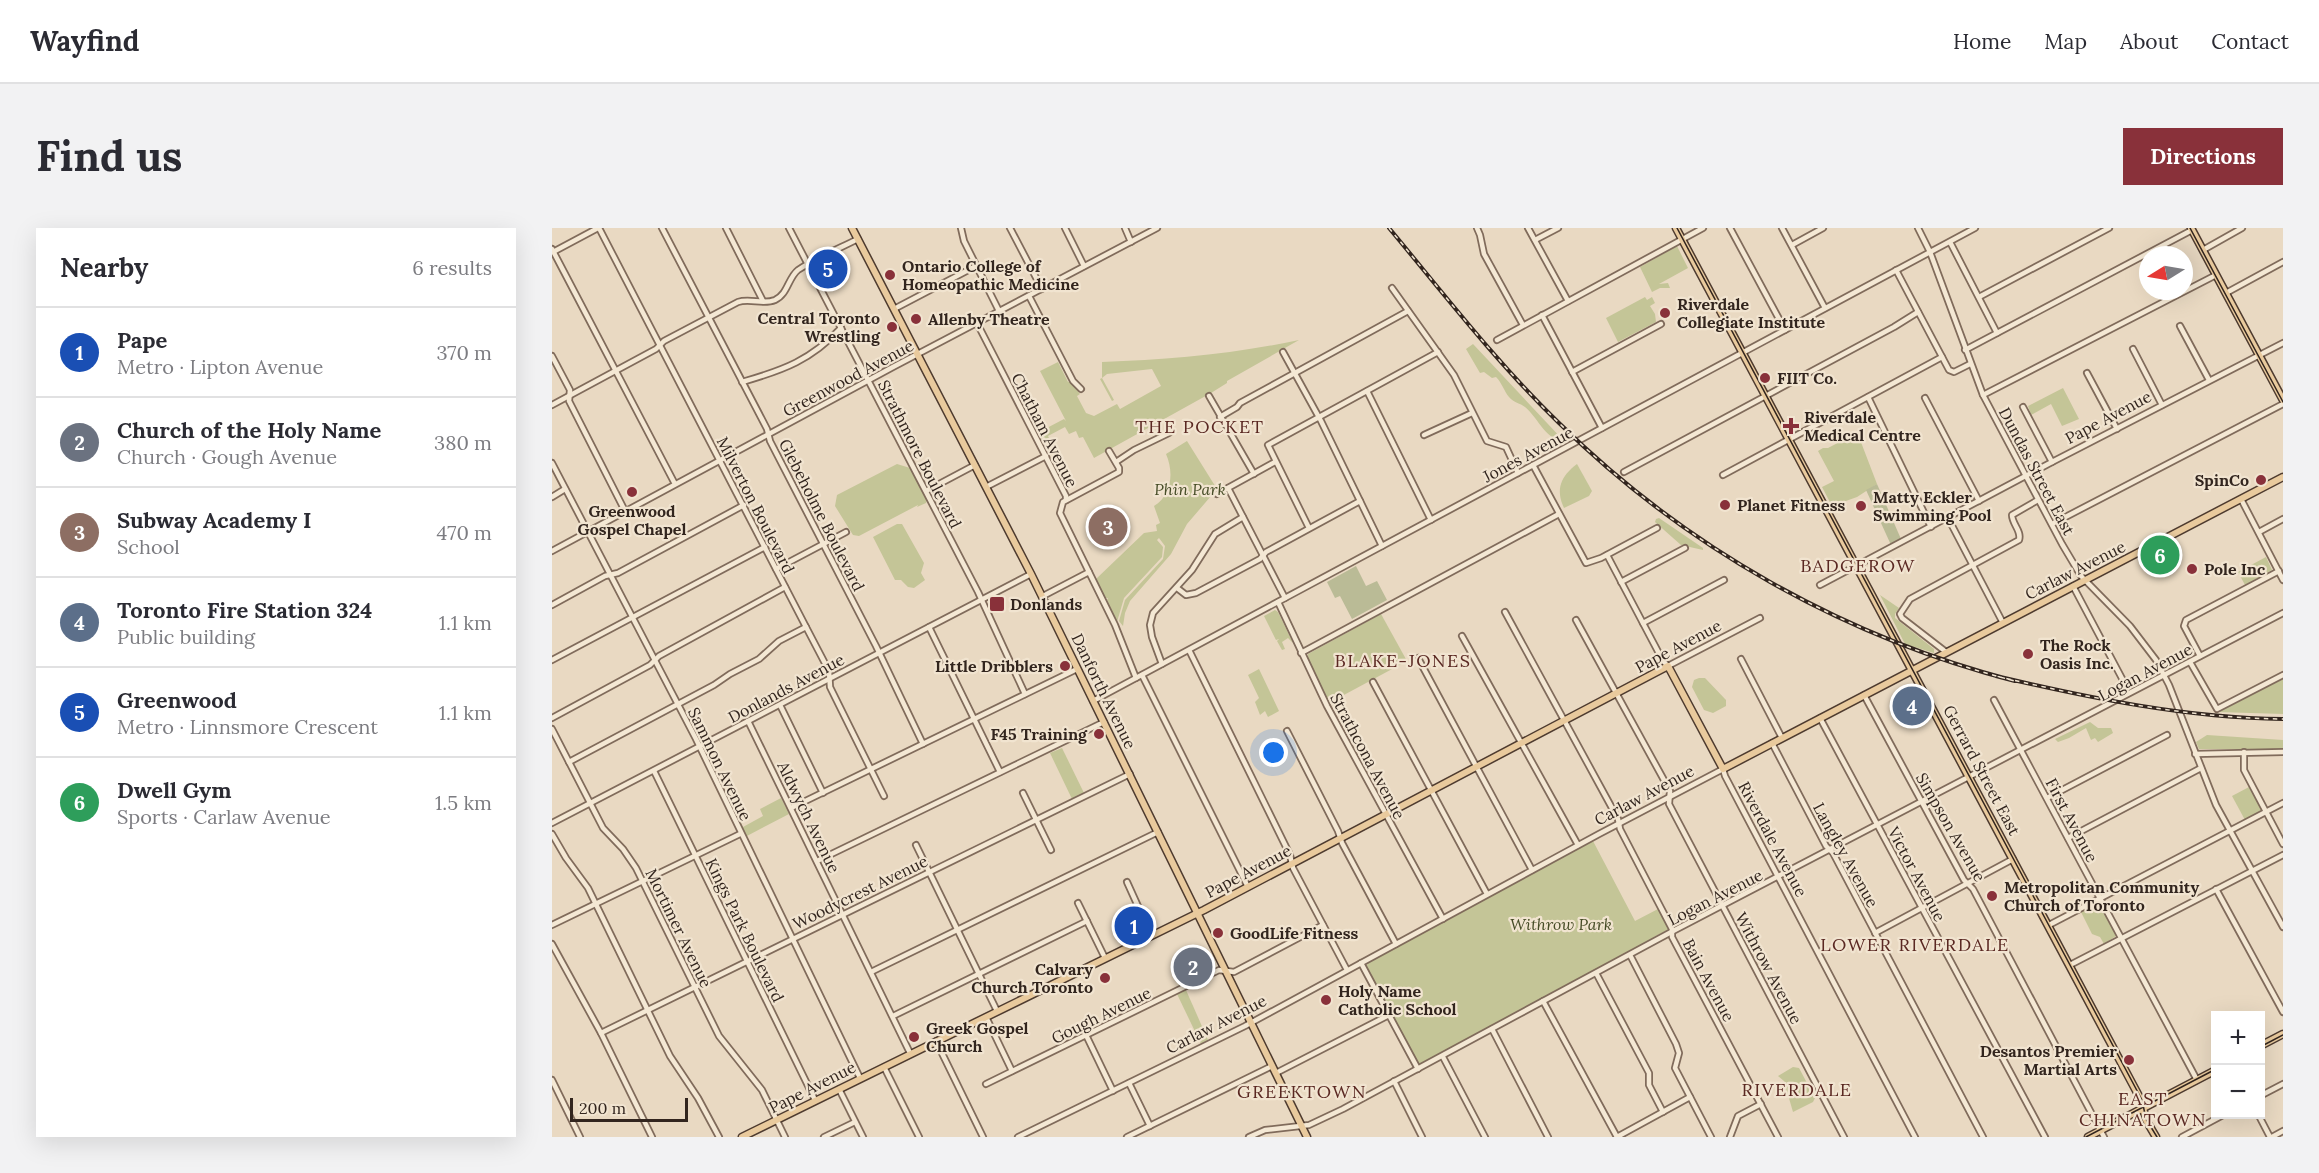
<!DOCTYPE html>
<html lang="en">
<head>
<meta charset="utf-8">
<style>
  :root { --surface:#fff; --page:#f2f2f3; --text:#2b2b33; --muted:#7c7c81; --line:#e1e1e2; --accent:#89313a }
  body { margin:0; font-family:Lora,serif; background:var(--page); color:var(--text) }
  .controls { position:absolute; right:18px; bottom:18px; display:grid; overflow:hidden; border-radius:0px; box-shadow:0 6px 24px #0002 }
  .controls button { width:54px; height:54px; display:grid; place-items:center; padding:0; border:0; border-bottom:2px solid var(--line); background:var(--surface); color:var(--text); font:30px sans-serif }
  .compass { position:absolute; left:1587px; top:18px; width:54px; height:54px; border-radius:50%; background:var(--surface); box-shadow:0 6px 24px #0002; rotate:259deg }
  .scale { position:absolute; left:18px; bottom:15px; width:118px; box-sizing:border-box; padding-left:6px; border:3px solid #32251e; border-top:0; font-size:16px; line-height:21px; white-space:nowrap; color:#32251e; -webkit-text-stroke:4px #f1e4d0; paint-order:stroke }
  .you { position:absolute; left:722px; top:525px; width:21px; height:21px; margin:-15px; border:4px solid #fff; border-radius:50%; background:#1a73e8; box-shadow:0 0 0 9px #1a73e833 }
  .badge { display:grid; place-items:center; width:39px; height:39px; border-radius:50%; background:var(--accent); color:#fff; font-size:20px; font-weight:700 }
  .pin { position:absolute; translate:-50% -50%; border:3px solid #fff; box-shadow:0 2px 6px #0006 }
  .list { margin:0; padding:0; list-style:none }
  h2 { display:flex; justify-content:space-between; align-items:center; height:78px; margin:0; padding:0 24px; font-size:26px }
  h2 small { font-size:20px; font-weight:400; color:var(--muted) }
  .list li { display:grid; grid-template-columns:39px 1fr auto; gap:18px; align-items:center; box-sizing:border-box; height:90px; padding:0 24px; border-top:2px solid var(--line) }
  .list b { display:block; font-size:22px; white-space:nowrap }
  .list p { margin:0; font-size:20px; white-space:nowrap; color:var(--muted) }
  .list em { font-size:20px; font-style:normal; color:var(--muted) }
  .map { position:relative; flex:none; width:1731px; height:909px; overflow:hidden; border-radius:0px }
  header { display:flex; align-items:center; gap:36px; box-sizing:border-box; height:84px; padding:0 30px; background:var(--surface); border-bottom:2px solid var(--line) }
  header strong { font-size:28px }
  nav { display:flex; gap:33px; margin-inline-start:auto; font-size:21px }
  .intro { display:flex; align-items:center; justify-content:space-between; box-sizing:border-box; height:144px; padding:0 36px }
  h1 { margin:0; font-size:42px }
  .button { padding:15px 27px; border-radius:0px; background:var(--accent); color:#fff; font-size:21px; font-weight:700 }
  main { display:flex; gap:36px; padding:0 36px }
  aside { flex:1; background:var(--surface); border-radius:0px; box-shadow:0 6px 24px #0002 }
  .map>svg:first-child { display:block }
</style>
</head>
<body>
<header>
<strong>Wayfind</strong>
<nav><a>Home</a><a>Map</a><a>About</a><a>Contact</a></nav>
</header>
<div class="intro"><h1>Find us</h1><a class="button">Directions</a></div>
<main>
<aside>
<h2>Nearby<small>6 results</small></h2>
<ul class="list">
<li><span class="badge" style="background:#1a4fb4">1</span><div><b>Pape</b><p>Metro · Lipton Avenue</p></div><em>370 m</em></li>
<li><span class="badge" style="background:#6b7280">2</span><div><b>Church of the Holy Name</b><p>Church · Gough Avenue</p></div><em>380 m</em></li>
<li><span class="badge" style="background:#8d6e63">3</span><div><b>Subway Academy I</b><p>School</p></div><em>470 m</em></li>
<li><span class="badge" style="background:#5c6f8a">4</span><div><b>Toronto Fire Station 324</b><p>Public building</p></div><em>1.1 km</em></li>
<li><span class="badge" style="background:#1a4fb4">5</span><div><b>Greenwood</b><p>Metro · Linnsmore Crescent</p></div><em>1.1 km</em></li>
<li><span class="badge" style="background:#2e9e5b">6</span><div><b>Dwell Gym</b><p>Sports · Carlaw Avenue</p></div><em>1.5 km</em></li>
</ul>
</aside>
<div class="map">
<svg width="1731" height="909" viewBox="0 0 1731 909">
  <rect width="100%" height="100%" fill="#e9d9c2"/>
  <g fill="#c4c597">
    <path d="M1125,18L1136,40L1107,56L1116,55L1118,60H1108L1100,64L1088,39Z"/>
    <path d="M1093,69L1095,72L1100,69L1103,75L1098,78L1103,86L1104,94L1066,114L1054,90Z"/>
    <path d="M747,112L675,153V155L659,165L542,230L531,209L527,210L524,203L517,206L513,199L496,208L499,214L491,218L484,203L488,208L485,202L490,200L491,202L512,191L514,193L488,143L506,134L516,154L518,153L528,166L525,168L534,185L542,188L565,176L568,181L609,158L600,141L555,146L550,150L562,172L560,173L548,151L550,150V134C616,132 682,126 747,112Z"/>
    <path d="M921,116L1011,212C995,214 984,187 973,179C968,175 962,175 957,169C952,163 950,155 944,149L940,150L932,144L928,145L914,121Z"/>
    <path d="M1511,160L1527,191L1510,198L1499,176L1479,187L1476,178Z"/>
    <path d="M1303,206L1307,209L1325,256L1305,269L1280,278L1270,259L1282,253L1266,223L1271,220H1276Z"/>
    <path d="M635,213L665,261L635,296L619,326L578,373L573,385L571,398L567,393L573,372L611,331L613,318L607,310L605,312L611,319L610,329L572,370L565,394L555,372L556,370H553L544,351L592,305L605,303L604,297L608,295L602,278C620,267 622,244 614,226Z"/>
    <path d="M345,236L358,240L375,272L374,275L365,279L366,277L307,308L301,307L283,278L285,267Z"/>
    <path d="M1025,236L1040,263L1037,268L1012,280C1003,261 1009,248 1025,236Z"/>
    <path d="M1107,290L1151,320V322L1129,317L1103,294L1104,291Z"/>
    <path d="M345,296H350L372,335L369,345L373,352L362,360L356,359L349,352H343L321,309Z"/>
    <path d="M1714,329L1720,342L1693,357L1686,344Z"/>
    <path d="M1328,367L1347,380L1343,386V390L1382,421V425L1353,416Z"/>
    <path d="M723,382L726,384L741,415L736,410L730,414L733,421L730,422L725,413L727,411L724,412L712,388Z"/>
    <path d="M829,386L855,433L777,475L756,432V426Z"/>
    <path d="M707,441L727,483L716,489L713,483L708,487L703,474L707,470L696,447Z"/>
    <path d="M1147,450H1153L1174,472V478L1161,485L1152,482L1140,459L1142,452Z"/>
    <path d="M1731,451V486L1666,484Z"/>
    <path d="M1538,494L1546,500H1559L1561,505L1546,514L1543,510L1539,512L1534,500L1517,510L1506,514L1503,511Z"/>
    <path d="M1655,507L1731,512V521H1647L1644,514Z"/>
    <path d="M510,520L532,565L520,571L498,525Z"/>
    <path d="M1697,559L1710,583L1693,592L1680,568Z"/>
    <path d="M229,570L237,586L193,609L181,585L183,584L191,599L211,588L208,581Z"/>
    <path d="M1041,613L1083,693L1106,681L1117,701L1102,709L1103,711L867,837L814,741L816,734Z"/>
    <path d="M1545,676L1548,677L1564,708L1552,716L1548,709L1540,706L1529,684Z"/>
    <path d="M634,762L656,812L649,816L625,766Z"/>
    <path d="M1241,839L1247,840L1263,870L1261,874L1241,884L1232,853L1226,848Z"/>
  </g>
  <g fill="#babb96">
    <path d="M1325,256L1349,311L1339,317L1314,262Z"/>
    <path d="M804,338L814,358L825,353L835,372L800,391L788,368L783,370L775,354Z"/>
  </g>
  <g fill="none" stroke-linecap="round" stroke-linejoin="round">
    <g stroke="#806b5b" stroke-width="8">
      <g id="minor">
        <path d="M47,0L254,399L277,443L278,459L332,568"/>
        <path d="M110,0L215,201L218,213L324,418L371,516"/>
        <path d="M174,0L211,73"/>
        <path d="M237,0L426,364L473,466"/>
        <path d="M409,0L412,13L447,83"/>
        <path d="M458,0L490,61"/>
        <path d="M513,0L532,38"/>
        <path d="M573,0L579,14"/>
        <path d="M925,0L928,7L932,26L971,97"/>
        <path d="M976,0L1016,73"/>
        <path d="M1178,0L1233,102"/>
        <path d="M1230,0L1273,80"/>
        <path d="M1366,0L1378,24L1431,167L1510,316L1529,348L1578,398L1604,432L1617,457L1664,577L1731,699"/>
        <path d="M983,12L1006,0"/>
        <path d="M1398,14L1445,105"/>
        <path d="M1240,17L1271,0"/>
        <path d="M0,21L123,256"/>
        <path d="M1651,22L1690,0"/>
        <path d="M1,24L46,0"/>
        <path d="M1344,42L1397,142L1402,144L1418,136"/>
        <path d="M840,60L902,147L935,213L954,219L966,245"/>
        <path d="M1674,65L1731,34"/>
        <path d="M477,68L521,153L529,161"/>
        <path d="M1427,69L1557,0"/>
        <path d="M342,81L424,38"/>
        <path d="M990,87L1050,200"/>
        <path d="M425,95L514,268V272"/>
        <path d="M1628,98L1657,152"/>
        <path d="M945,112L1151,0"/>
        <path d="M1581,121L1610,177"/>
        <path d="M1413,122L1640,2"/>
        <path d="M731,124L769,193L830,318"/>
        <path d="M0,128L18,162L17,173L73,283"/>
        <path d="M1020,144L1109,96"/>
        <path d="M1535,145L1565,201"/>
        <path d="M190,154C232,142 259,132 289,100"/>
        <path d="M815,163L879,292"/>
        <path d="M1431,167L1664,47"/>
        <path d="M657,168L702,246"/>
        <path d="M1316,169L1379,299"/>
        <path d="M1373,170L1427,273"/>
        <path d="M0,177L104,121L112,113L186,74C198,70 211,77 223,72C236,66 236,50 246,42C264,30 286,21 306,11"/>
        <path d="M1471,179L1500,234"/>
        <path d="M668,189L685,179L688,175L856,83"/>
        <path d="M872,207L920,185"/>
        <path d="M557,223L567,240V244L511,274L508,285L563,397L584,450"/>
        <path d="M564,234L582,222L617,205"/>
        <path d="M0,235L144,511L308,850"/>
        <path d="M981,237L1034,335L1049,330L1105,300"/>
        <path d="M1072,244L1342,99L1366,84"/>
        <path d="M1171,247L1390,129"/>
        <path d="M434,259L494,228"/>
        <path d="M676,260L733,370"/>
        <path d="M374,263L423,237"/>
        <path d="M665,266L723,234"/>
        <path d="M0,269L13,261"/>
        <path d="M1689,271L1731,352"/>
        <path d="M1396,290L1451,395"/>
        <path d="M1500,296L1731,176"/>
        <path d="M757,300L716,217L886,124"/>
        <path d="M1707,304L1731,291"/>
        <path d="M0,323L341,139L605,0"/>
        <path d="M1055,327L1111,433L1116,438L1208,390"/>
        <path d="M224,341L294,304"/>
        <path d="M1069,354L1133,320"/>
        <path d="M1268,357L1500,234L1731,115"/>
        <path d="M1521,358L1574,458"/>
        <path d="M625,360L634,367L644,365L708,331L714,324L808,273"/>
        <path d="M491,368L537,344"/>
        <path d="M726,374L775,478L891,691"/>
        <path d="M0,377L53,348L66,345L192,277"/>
        <path d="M953,384L1066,591L1068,601L1120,701V709L1226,909"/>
        <path d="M1024,392L1118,563L1117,576L1292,909"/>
        <path d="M1091,395L1172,352"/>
        <path d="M377,399L448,544"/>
        <path d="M910,408L1026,617"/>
        <path d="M637,422L738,627L741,640L795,742"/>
        <path d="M1394,424L1350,390L1348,386L1358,371L1467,312C1470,303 1460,296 1460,287L1486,272"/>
        <path d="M749,425L1007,286"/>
        <path d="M1648,428L1632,398L1634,392L1727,343"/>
        <path d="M866,430L980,642"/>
        <path d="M1189,431L1230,510"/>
        <path d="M0,432L213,319"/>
        <path d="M1638,434L1665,481L1731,447"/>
        <path d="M610,436L600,409L598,397L601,385L640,342L663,306L691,289"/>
        <path d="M590,447L696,659"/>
        <path d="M821,454L935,666"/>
        <path d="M1312,467L1412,652L1421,661L1430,678L1552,909"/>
        <path d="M1442,472L1645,852"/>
        <path d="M541,473L1423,0"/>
        <path d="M228,477L271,565"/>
        <path d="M0,490L98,437L107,428L233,359"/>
        <path d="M1268,490L1493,909"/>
        <path d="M196,493L358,825"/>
        <path d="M0,501L51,600L71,621L84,640L167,808L210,862L233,909"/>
        <path d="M735,503L786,603L790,615L844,716"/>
        <path d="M1220,515L1274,618L1281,625L1431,909"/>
        <path d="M1692,524V542L1731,616"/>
        <path d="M1643,526L1731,524"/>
        <path d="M17,534L162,457L178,446L207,431L227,413L254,399"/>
        <path d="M102,543L263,872"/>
        <path d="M471,565L499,622"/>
        <path d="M1495,570L1615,507"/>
        <path d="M239,580L525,441"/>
        <path d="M0,595L479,346"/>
        <path d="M0,606L14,630L36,660L118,828L146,870L167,909"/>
        <path d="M1516,610L1649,540"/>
        <path d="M364,617L445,783"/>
        <path d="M265,633L552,494"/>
        <path d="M575,654L599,707"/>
        <path d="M1664,661L1731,784"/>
        <path d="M526,675L553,730"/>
        <path d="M0,697L188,606"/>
        <path d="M1497,697L1731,575"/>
        <path d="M1323,705L1461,631"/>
        <path d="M0,716L49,805L100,909"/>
        <path d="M1078,727L1124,816L1127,825L1123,840L1159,909"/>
        <path d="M809,735L866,841"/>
        <path d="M1518,737L1731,627"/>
        <path d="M319,744L606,604"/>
        <path d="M1044,745L1097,845V857L1111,884"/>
        <path d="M991,773L1065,909"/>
        <path d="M341,788L535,693"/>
        <path d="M434,789L460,843"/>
        <path d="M940,801L996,909"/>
        <path d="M49,805L578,546"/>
        <path d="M534,807L561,863"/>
        <path d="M384,813L431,909"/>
        <path d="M891,829L933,909"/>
        <path d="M332,839L367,909"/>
        <path d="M724,845L837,787"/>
        <path d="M0,852L28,909"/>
        <path d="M842,853L870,909"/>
        <path d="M577,855L598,898"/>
        <path d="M434,856L667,742L682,744L771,697"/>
        <path d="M287,861L311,909"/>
        <path d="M1708,868L1731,856"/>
        <path d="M1706,886L1718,909"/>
        <path d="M272,909L303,894"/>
        <path d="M466,909L693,798L1047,606L1171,541L1173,548L1363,909"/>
        <path d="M575,909L720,838"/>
        <path d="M697,909L713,902L757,897L791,881L1123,702L1731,385"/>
        <path d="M1065,909L1138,869"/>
        <path d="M1178,909L1186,888L1209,876"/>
        <path d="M1630,909L1673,886"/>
        <path d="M1720,909L1731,903"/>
      </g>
    </g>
    <g stroke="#4e3b2f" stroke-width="9">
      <g id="major">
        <path d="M300,0L479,346L755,909"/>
        <path d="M1124,0L1589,872L1594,892L1604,909"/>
        <path d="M1639,0L1731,172"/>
        <path d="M1708,818L1731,806"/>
        <path d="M190,909L652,682L1116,438L1171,541L1731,249"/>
        <path d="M1536,909L1664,842"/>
      </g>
    </g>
    <use href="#minor" stroke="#f4e8d4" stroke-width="4.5"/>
    <use href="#major" stroke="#e9ca9d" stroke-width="6"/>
    <g stroke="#32251e" stroke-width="1.5">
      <path d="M1125,0L1590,872L1594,891L1605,909"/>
      <path d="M1638,0L1731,174"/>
      <path d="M1708,819L1731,807"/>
      <path d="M1534,909L1664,841"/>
    </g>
    <g stroke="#32251e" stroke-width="4">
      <path id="rail" d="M837,0C892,66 945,135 1007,195C1133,319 1292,409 1463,453L1444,448C1538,470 1634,490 1731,491"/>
    </g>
    <use href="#rail" stroke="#f1e4d0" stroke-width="1.5" stroke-dasharray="4.5" stroke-linecap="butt"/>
  </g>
  <g fill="#89313a" stroke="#f1e4d0" stroke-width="2">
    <circle cx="338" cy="47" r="6"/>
    <circle cx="1113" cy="85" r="6"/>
    <circle cx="364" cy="91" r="6"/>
    <circle cx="340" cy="99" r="6"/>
    <circle cx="1213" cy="150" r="6"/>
    <path d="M1236 189h6v6h6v6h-6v6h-6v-6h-6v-6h6z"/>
    <circle cx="1709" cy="252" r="6"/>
    <circle cx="80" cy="264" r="6"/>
    <circle cx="1173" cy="277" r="6"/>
    <circle cx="1309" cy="278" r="6"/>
    <circle cx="1640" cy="341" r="6"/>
    <rect x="437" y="368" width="16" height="16" rx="3"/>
    <circle cx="1476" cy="426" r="6"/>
    <circle cx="513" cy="438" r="6"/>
    <circle cx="547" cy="506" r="6"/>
    <circle cx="1440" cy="668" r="6"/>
    <circle cx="666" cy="705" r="6"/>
    <circle cx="553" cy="750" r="6"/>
    <circle cx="774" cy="772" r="6"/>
    <circle cx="362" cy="809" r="6"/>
    <circle cx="1577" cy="832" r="6"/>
  </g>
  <g text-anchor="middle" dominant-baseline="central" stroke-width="4.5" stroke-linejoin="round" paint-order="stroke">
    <g font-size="16" font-weight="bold" fill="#32251e" stroke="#f1e4d0" text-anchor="start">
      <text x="350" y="38">Ontario College of<tspan x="350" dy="18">Homeopathic Medicine</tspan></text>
      <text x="1125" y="76">Riverdale<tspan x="1125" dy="18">Collegiate Institute</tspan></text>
      <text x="328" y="90" text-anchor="end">Central Toronto<tspan x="328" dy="18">Wrestling</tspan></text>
      <text x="376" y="91">Allenby Theatre</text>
      <text x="1225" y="150">FIIT Co.</text>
      <text x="1252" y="189">Riverdale<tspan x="1252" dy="18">Medical Centre</tspan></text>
      <text x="1697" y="252" text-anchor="end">SpinCo</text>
      <text x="1321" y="269">Matty Eckler<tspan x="1321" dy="18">Swimming Pool</tspan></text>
      <text x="1185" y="277">Planet Fitness</text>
      <text x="80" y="283" text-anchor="middle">Greenwood<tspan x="80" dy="18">Gospel Chapel</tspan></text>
      <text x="1652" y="341">Pole Inc</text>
      <text x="458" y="376">Donlands</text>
      <text x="1488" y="417">The Rock<tspan x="1488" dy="18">Oasis Inc.</tspan></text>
      <text x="501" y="438" text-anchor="end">Little Dribblers</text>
      <text x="535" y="506" text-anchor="end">F45 Training</text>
      <text x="1452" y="659">Metropolitan Community<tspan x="1452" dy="18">Church of Toronto</tspan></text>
      <text x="678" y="705">GoodLife Fitness</text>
      <text x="541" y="741" text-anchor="end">Calvary<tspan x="541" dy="18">Church Toronto</tspan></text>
      <text x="786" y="763">Holy Name<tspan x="786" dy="18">Catholic School</tspan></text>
      <text x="374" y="800">Greek Gospel<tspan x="374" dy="18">Church</tspan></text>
      <text x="1565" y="823" text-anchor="end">Desantos Premier<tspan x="1565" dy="18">Martial Arts</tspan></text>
    </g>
    <g font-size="16" fill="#32251e" stroke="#f1e4d0">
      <text transform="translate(296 150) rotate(-28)">Greenwood Avenue</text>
      <text transform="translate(1556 189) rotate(-28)">Pape Avenue</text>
      <text transform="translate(493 202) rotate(63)">Chatham Avenue</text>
      <text transform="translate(368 226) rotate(63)">Strathmore Boulevard</text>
      <text transform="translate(976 226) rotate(-28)">Jones Avenue</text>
      <text transform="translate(1485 243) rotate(62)">Dundas Street East</text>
      <text transform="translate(204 277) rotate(63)">Milverton Boulevard</text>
      <text transform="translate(270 287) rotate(63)">Glebeholme Boulevard</text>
      <text transform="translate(1523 342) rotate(-27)">Carlaw Avenue</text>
      <text transform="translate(1126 418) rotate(-28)">Pape Avenue</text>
      <text transform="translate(1593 444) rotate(-28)">Logan Avenue</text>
      <text transform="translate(234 460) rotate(-28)">Donlands Avenue</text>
      <text transform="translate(552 463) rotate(64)">Danforth Avenue</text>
      <text transform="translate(816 528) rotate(62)">Strathcona Avenue</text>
      <text transform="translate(168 536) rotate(64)">Sammon Avenue</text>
      <text transform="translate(1430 542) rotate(62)">Gerrard Street East</text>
      <text transform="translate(1092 567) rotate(-28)">Carlaw Avenue</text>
      <text transform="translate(257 589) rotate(64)">Aldwych Avenue</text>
      <text transform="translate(1520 592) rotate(62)">First Avenue</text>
      <text transform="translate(1399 599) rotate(60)">Simpson Avenue</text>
      <text transform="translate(1221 611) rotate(62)">Riverdale Avenue</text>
      <text transform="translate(1294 627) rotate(61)">Langley Avenue</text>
      <text transform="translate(696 643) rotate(-28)">Pape Avenue</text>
      <text transform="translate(1365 646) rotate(62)">Victor Avenue</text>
      <text transform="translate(308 664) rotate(-26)">Woodycrest Avenue</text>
      <text transform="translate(1163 669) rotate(-27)">Logan Avenue</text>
      <text transform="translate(127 700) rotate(64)">Mortimer Avenue</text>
      <text transform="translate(193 702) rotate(64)">Kings Park Boulevard</text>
      <text transform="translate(1217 740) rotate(62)">Withrow Avenue</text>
      <text transform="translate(1157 752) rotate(62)">Bain Avenue</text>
      <text transform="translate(549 787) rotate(-26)">Gough Avenue</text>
      <text transform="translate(664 796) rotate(-27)">Carlaw Avenue</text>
      <text transform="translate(260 859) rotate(-27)">Pape Avenue</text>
    </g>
    <g font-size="16" font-style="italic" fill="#464c26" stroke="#f1e4d0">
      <text x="638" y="261">Phin Park</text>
      <text x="1009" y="696">Withrow Park</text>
    </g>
    <g font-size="18" letter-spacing="1.5" fill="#5a2822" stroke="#f1e4d0">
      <text x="648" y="198">THE POCKET</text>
      <text x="1306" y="337">BADGEROW</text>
      <text x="851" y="432">BLAKE-JONES</text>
      <text x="1363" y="716">LOWER RIVERDALE</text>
      <text x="1245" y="861">RIVERDALE</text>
      <text x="750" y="863">GREEKTOWN</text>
      <text x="1591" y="870">EAST<tspan x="1591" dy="21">CHINATOWN</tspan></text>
    </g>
  </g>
</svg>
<div class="controls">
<button>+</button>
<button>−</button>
</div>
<svg class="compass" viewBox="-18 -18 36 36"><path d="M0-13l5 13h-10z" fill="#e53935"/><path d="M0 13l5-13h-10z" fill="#7c7c81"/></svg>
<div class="scale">200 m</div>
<div class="you"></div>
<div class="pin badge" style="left:582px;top:698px;background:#1a4fb4">1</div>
<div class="pin badge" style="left:641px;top:739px;background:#6b7280">2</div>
<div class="pin badge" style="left:556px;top:299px;background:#8d6e63">3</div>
<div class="pin badge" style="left:1360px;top:478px;background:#5c6f8a">4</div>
<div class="pin badge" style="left:276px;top:41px;background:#1a4fb4">5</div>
<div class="pin badge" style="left:1608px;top:327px;background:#2e9e5b">6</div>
</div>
</main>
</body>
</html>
